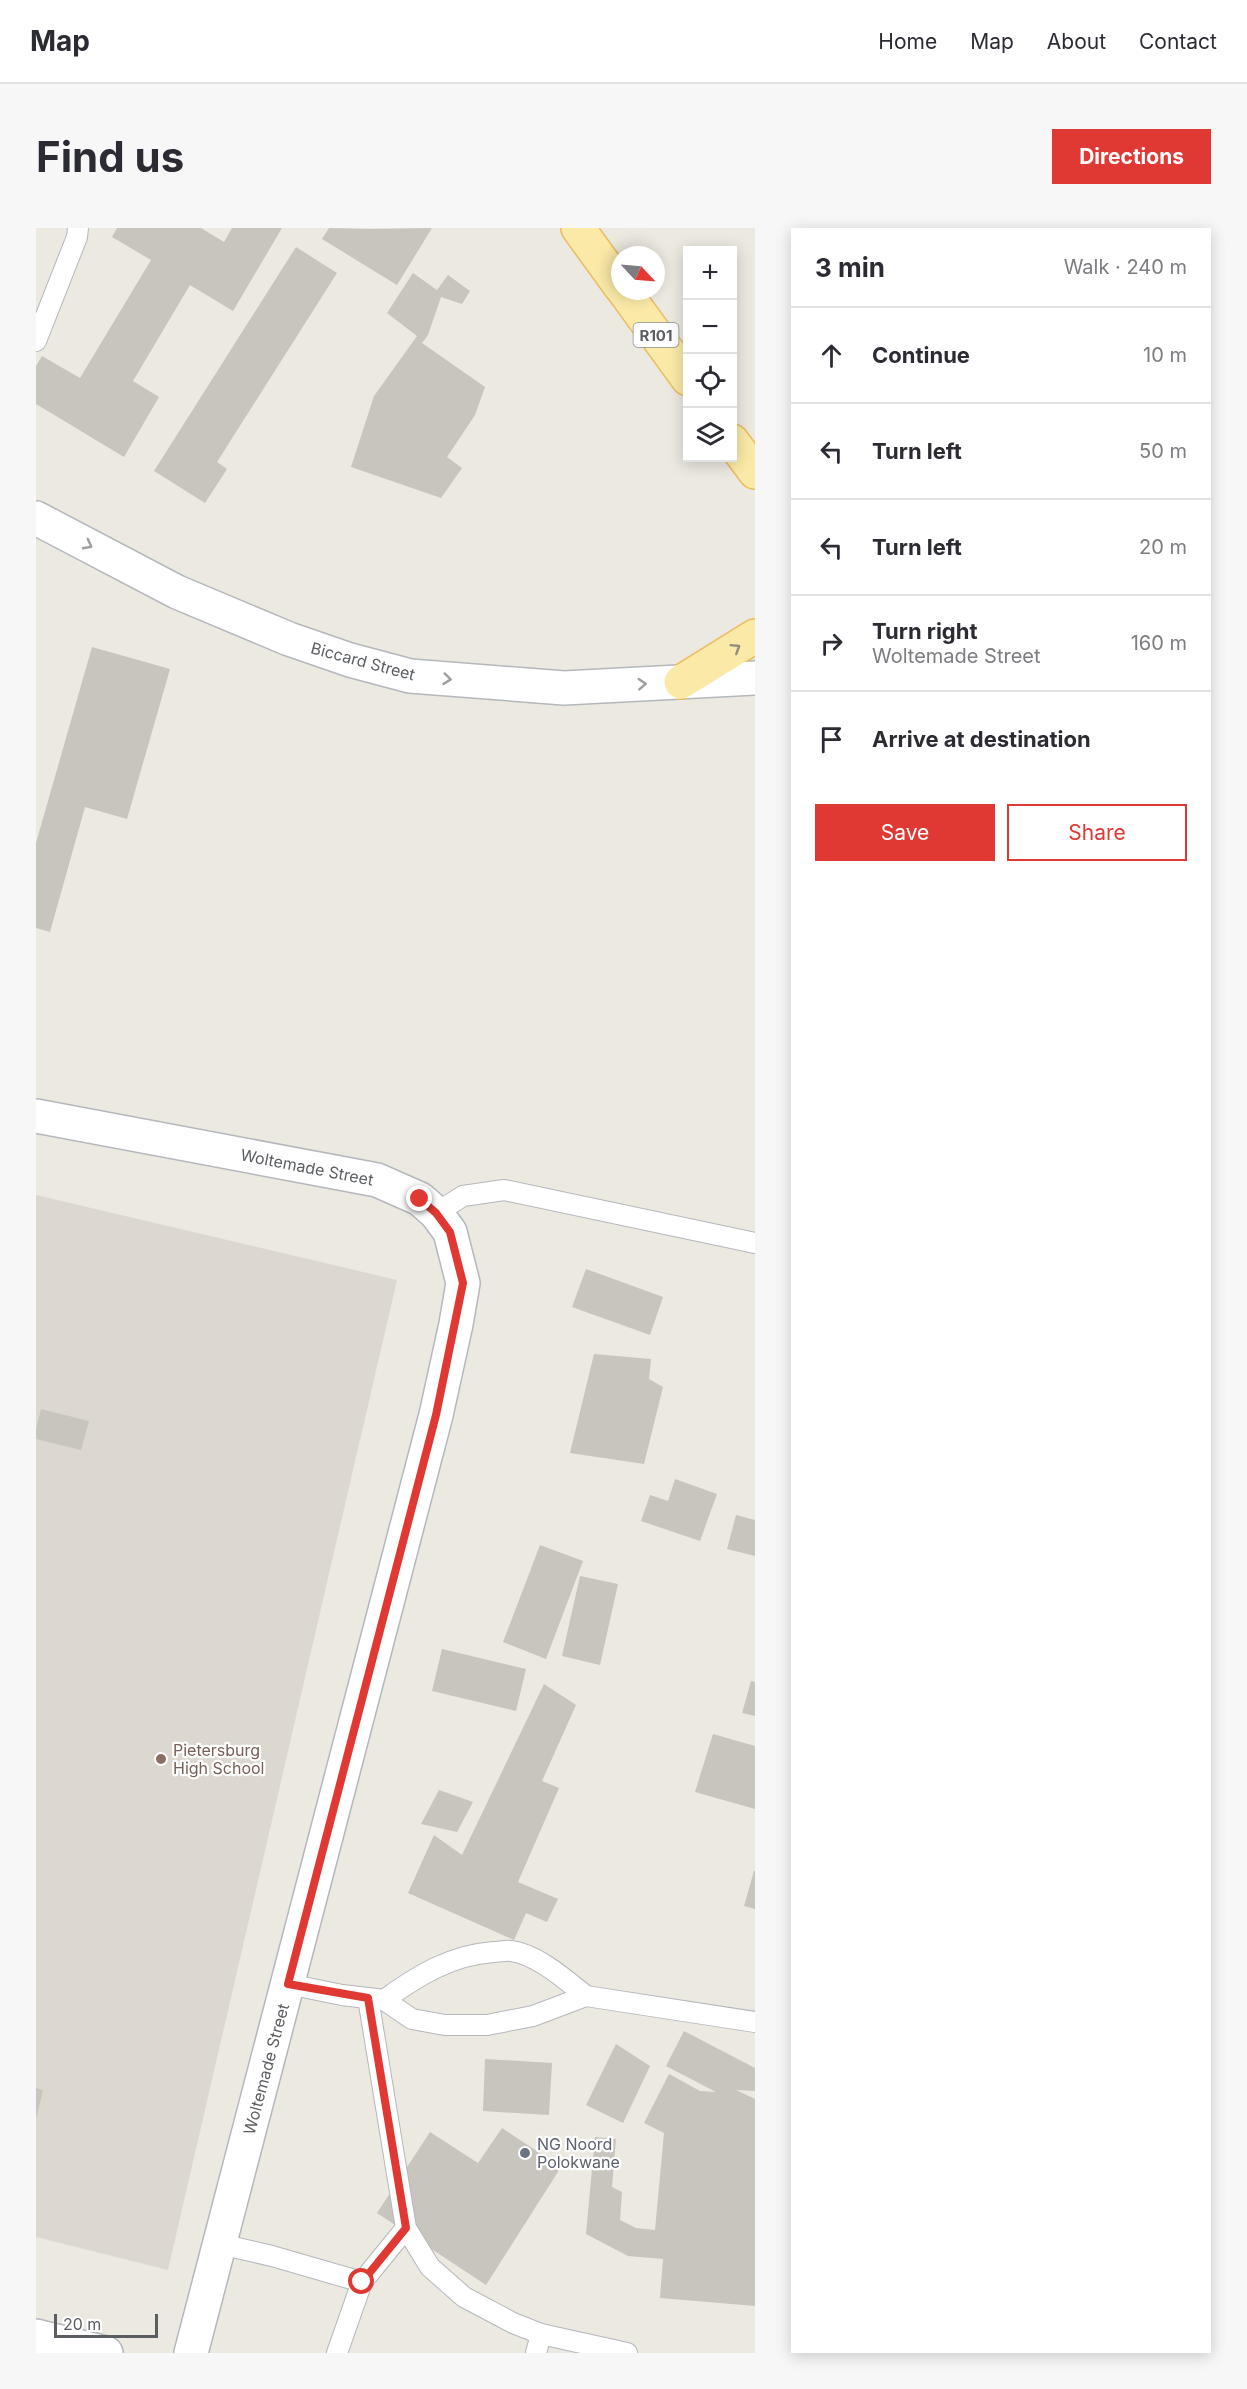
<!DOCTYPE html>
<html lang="en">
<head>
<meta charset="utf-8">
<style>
  :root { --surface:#fff; --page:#f7f7f7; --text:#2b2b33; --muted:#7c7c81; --line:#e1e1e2; --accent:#e03933 }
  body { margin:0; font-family:Inter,sans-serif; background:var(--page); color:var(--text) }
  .controls { position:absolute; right:18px; top:18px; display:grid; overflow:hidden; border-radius:0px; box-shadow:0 3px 15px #0003 }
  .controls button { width:54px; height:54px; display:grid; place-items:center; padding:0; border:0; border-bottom:2px solid var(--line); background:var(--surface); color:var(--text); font:30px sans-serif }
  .compass { position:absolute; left:575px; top:18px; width:54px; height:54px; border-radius:50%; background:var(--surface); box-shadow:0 3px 15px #0003; rotate:116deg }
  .scale { position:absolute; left:18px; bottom:15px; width:104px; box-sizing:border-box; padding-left:6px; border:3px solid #5a5d61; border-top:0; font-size:16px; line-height:21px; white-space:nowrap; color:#5a5d61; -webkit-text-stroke:4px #fff; paint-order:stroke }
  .stop { position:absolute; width:18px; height:18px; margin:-14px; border:4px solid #e03933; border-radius:50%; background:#fff }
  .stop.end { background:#e03933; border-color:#fff; box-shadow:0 2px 6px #0008 }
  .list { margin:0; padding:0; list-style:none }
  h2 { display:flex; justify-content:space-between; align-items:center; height:78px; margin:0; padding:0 24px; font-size:26px }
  h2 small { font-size:20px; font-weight:400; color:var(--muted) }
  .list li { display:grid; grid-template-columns:39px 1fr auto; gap:18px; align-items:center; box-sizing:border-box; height:96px; padding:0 24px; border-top:2px solid var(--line) }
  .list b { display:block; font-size:22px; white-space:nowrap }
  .list p { margin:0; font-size:20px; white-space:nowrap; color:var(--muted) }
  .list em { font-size:20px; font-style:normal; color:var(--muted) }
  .actions { display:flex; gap:12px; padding:18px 24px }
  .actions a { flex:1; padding:14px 0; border:2px solid var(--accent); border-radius:0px; text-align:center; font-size:21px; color:var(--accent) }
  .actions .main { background:var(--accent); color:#fff }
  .icon { flex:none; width:33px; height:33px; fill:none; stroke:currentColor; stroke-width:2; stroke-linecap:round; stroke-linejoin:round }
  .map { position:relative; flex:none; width:719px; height:2125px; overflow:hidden; border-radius:0px }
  header { display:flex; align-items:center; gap:36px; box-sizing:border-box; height:84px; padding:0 30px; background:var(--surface); border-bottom:2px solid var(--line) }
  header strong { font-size:28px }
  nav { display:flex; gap:33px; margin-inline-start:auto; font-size:21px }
  .intro { display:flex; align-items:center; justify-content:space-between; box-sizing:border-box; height:144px; padding:0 36px }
  h1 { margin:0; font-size:42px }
  .button { padding:15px 27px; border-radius:0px; background:var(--accent); color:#fff; font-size:21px; font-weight:700 }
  main { display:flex; gap:36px; padding:0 36px }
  aside { flex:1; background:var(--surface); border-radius:0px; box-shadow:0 3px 15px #0003 }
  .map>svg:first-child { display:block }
</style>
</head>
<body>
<header>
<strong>Map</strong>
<nav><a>Home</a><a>Map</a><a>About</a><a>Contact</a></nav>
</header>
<div class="intro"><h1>Find us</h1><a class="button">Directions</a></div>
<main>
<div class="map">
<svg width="719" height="2125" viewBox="0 0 719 2125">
  <rect width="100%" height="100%" fill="#ece9e1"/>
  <path fill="#dcd8cf" d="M0,967L361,1052L132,2042L0,2009Z"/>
  <g fill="#c8c4be">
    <path d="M81,0H165L188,14L196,0H246L197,83L154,57L97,153L123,169L88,229L0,176V138L6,128L44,150L115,32L76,9Z"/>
    <path d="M293,0L333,1L396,0L361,57L286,11Z"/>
    <path d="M260,19L301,45L181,234L191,241L169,275L118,243Z"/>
    <path d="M377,45L401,62L412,47L434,63L426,76L405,69L392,107L386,115L449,159L439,187L411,229L426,240L405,270L315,239L338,168L381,108L351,85Z"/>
    <path d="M56,419L134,441L91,591L49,579L14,704L0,700V615Z"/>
    <path d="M550,1041L627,1069L614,1107L536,1079Z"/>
    <path d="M558,1126L615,1131L613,1151L627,1159L608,1236L534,1225Z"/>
    <path d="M5,1181L53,1193L45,1222L0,1211V1201Z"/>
    <path d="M639,1251L681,1266L664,1313L605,1293L614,1267L632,1273Z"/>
    <path d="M700,1287L719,1292V1328L691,1321Z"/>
    <path d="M504,1317L547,1333L510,1431L467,1414Z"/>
    <path d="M544,1348L582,1356L564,1437L526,1428Z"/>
    <path d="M406,1421L490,1441L480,1483L396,1463Z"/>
    <path d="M715,1453L719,1454V1488L706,1485Z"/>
    <path d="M508,1456L540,1477L506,1553L523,1560L482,1654L522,1671L511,1694L490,1685L478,1712L372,1665L398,1607L426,1627Z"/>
    <path d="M677,1506L719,1518V1581L659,1564Z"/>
    <path d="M403,1562L437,1574L421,1604L385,1596Z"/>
    <path d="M718,1643H719V1681L708,1678Z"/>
    <path d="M648,1803L719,1840V1863L700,1862L719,1871V2078L624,2070L627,2031L592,2028L550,2006L559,1909L580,1911L576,1959L586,1964L584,1992L600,2000L619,2002L628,1905L608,1895L633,1846L664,1863L680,1864L630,1838Z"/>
    <path d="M580,1816L614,1838L587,1895L550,1877Z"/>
    <path d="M449,1831L516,1835L513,1887L447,1883Z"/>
    <path d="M0,1860L7,1862L1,1888H0Z"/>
    <path d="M466,1900L525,1939L450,2057L341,1985L394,1904L442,1935Z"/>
  </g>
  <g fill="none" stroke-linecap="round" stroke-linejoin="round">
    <g stroke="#b4b7bb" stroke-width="22">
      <g id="service">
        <path d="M0,113L41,9L42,0"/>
        <path d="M400,985L427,968L468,962L719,1015"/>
        <path d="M252,1756L306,1767L348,1772C381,1748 415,1727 457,1724C463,1724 470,1722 475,1723C501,1726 531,1753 550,1768"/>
        <path d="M332,1770L370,2000L394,2039L428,2069L477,2095L505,2106"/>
        <path d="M348,1772L376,1791L409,1797H451L497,1788L550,1768L719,1794"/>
        <path d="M184,2016L236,2028L326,2054"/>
        <path d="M301,2125L326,2054L370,2000"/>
        <path d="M500,2125L505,2106L591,2125"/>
      </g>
    </g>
    <g stroke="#b4b7bb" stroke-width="36">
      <g id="minor">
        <path d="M0,290L141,364L253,411L314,432L374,448L528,460L719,450"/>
        <path d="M0,888L341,952L384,971L400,985L414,1004L427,1055L420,1096L400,1187L155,2125"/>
      </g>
    </g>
    <g stroke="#b4b7bb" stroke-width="36">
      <path id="tertiary" d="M0,2108L70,2125"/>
    </g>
    <g stroke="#eabb5c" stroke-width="36">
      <g id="primary">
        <path d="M542,0L584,58"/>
        <path d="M588,63L652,151"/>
        <path d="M696,213L719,244"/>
        <path d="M645,454L719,408"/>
      </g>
    </g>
    <use href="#service" stroke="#fff" stroke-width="20"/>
    <use href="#minor" stroke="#fff" stroke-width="33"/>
    <use href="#tertiary" stroke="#fff" stroke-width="33"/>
    <use href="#primary" stroke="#fbe9a7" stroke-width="33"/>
  </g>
  <defs><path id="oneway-chevron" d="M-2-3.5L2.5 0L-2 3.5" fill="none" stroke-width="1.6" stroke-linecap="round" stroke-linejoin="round" transform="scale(1.5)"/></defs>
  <g stroke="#9c9ea0">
    <use href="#oneway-chevron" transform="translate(52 317) rotate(28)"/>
    <use href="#oneway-chevron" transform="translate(411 451) rotate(6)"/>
    <use href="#oneway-chevron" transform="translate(606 456) rotate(-3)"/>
  </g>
  <use stroke="#928e7a" href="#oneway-chevron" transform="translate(700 420) rotate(-32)"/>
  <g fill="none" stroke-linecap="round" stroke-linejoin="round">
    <path stroke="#e03933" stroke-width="8" d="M326,2054L370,2000L332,1770L252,1756L400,1187L427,1055L414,1004L400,985L384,971"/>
  </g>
  <circle fill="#8d6e63" stroke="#fff" stroke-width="2" cx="125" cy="1531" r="6"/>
  <circle fill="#6b7280" stroke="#fff" stroke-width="2" cx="489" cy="1925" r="6"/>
  <g text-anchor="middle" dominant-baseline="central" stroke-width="4.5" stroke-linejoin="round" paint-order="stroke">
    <rect fill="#fff" stroke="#8c8e90" stroke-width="1.5" x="597.5" y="95" width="45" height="24" rx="4.5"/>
    <g font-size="15" font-weight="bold" fill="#5a5d61">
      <text x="620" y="107">R101</text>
    </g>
    <g font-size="16" fill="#5a5d61" stroke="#fff">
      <text transform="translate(327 433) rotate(15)">Biccard Street</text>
      <text transform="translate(271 939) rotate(11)">Woltemade Street</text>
      <text transform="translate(230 1841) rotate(-75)">Woltemade Street</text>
    </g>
    <g font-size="16" fill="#785e54" stroke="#fff" text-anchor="start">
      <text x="137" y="1522">Pietersburg<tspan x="137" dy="18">High School</tspan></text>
    </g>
    <g font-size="16" fill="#5b616d" stroke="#fff" text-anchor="start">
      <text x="501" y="1916">NG Noord<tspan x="501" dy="18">Polokwane</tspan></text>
    </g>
  </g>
</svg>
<div class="controls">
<button>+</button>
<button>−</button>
<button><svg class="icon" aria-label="locate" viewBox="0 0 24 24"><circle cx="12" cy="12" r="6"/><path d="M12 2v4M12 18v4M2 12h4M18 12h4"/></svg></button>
<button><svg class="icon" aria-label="layers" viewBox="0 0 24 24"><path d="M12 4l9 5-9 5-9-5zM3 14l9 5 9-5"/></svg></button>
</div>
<svg class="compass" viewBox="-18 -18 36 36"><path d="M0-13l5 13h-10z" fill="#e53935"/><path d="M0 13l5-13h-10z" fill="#7c7c81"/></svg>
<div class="scale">20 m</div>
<div class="stop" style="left:326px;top:2054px"></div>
<div class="stop end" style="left:384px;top:971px"></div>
</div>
<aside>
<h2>3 min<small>Walk · 240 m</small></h2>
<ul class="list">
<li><svg class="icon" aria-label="ahead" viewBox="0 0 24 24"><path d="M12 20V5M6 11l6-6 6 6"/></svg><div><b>Continue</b></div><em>10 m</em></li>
<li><svg class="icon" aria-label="left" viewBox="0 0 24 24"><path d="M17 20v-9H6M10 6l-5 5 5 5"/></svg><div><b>Turn left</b></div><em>50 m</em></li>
<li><svg class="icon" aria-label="left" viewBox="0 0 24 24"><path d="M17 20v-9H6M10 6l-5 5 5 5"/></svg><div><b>Turn left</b></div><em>20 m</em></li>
<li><svg class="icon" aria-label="right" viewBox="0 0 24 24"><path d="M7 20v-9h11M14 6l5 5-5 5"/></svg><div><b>Turn right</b><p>Woltemade Street</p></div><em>160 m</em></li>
<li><svg class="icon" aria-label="arrive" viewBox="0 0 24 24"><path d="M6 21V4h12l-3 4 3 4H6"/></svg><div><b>Arrive at destination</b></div></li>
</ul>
<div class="actions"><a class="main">Save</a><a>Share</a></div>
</aside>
</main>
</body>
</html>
